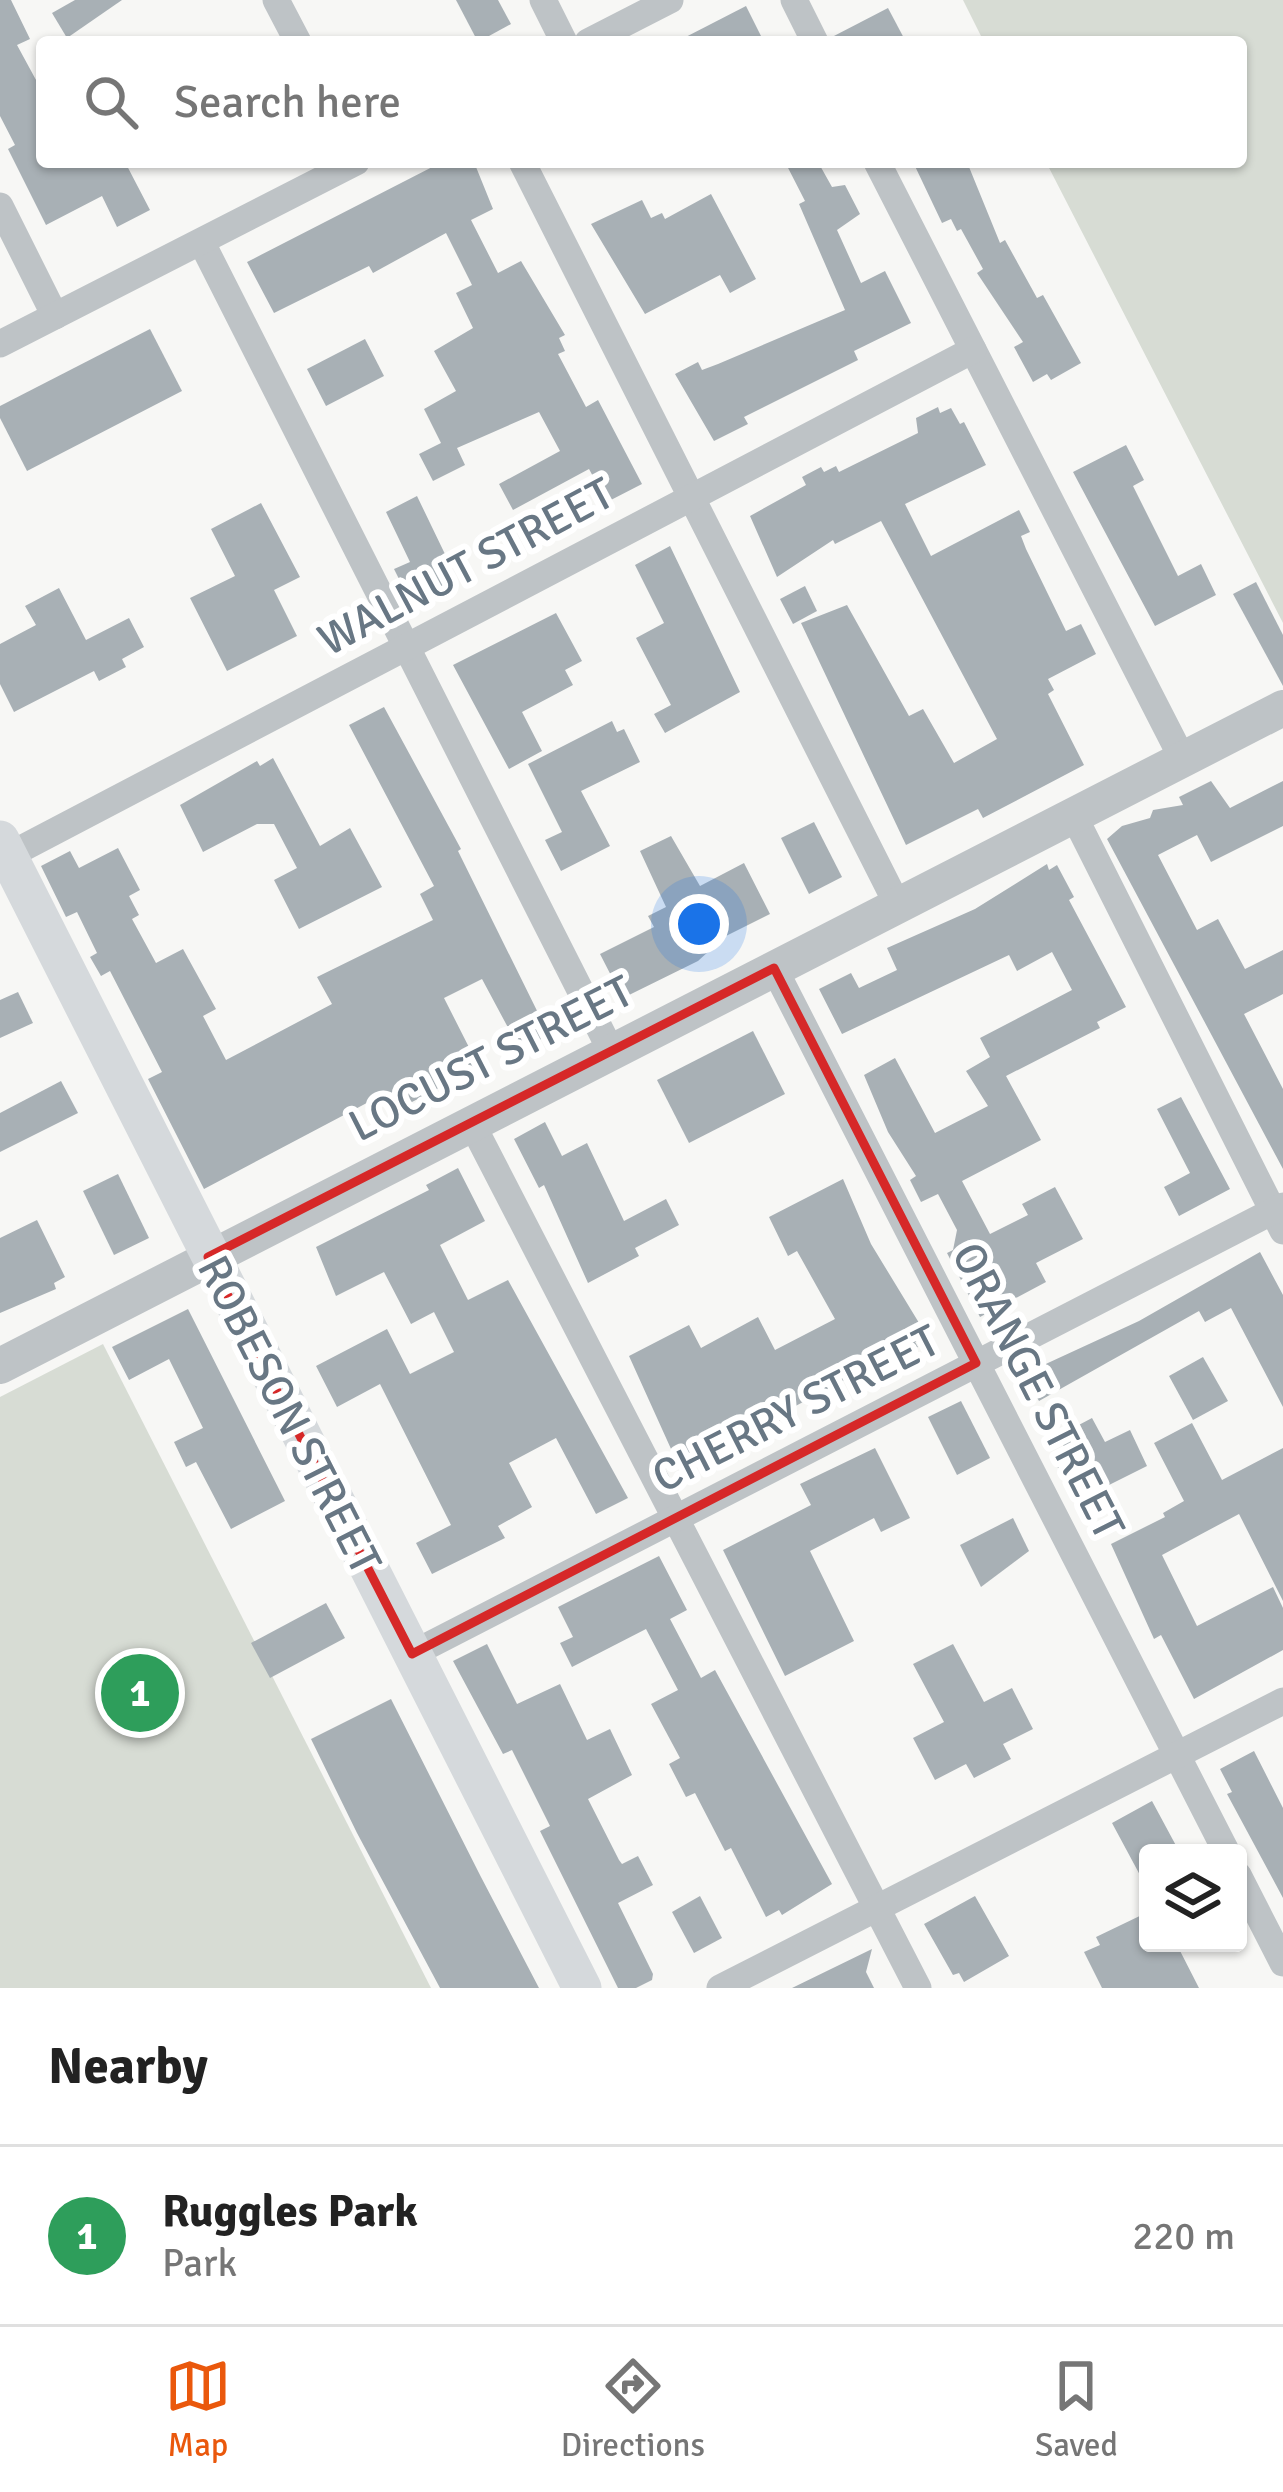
<!DOCTYPE html>
<html lang="en">
<head>
<meta charset="utf-8">
<style>
  :root { --surface:#fff; --page:#f6f6f6; --text:#222; --muted:#767676; --line:#e0e0e0; --accent:#ea580c }
  body { margin:0; font-family:Signika,sans-serif; background:var(--page); color:var(--text) }
  .controls { position:absolute; right:36px; bottom:36px; display:grid; overflow:hidden; border-radius:12px; box-shadow:0 3px 9px #0004 }
  .controls button { width:108px; height:108px; display:grid; place-items:center; padding:0; border:0; border-bottom:3px solid var(--line); background:var(--surface); color:var(--text); font:60px sans-serif }
  .you { position:absolute; left:699px; top:924px; width:42px; height:42px; margin:-30px; border:9px solid #fff; border-radius:50%; background:#1a73e8; box-shadow:0 0 0 18px #1a73e833 }
  .badge { display:grid; place-items:center; width:78px; height:78px; border-radius:50%; background:var(--accent); color:#fff; font-size:39px; font-weight:700 }
  .pin { position:absolute; translate:-50% -50%; border:6px solid #fff; box-shadow:0 3px 12px #0006 }
  .list { margin:0; padding:0; list-style:none }
  h2 { display:flex; justify-content:space-between; align-items:center; height:156px; margin:0; padding:0 48px; font-size:51px }
  h2 small { font-size:39px; font-weight:400; color:var(--muted) }
  .list li { display:grid; grid-template-columns:78px 1fr auto; gap:36px; align-items:center; box-sizing:border-box; height:180px; padding:0 48px; border-top:3px solid var(--line) }
  .list b { display:block; font-size:45px; white-space:nowrap }
  .list p { margin:0; font-size:39px; white-space:nowrap; color:var(--muted) }
  .list em { font-size:39px; font-style:normal; color:var(--muted) }
  .icon { flex:none; width:66px; height:66px; fill:none; stroke:currentColor; stroke-width:2; stroke-linecap:round; stroke-linejoin:round }
  .map { position:relative; flex:none; width:1283px; height:1988px; overflow:hidden }
  .search { position:absolute; background:var(--surface); box-shadow:0 3px 9px #0004; left:36px; right:36px; top:36px; height:132px; display:flex; align-items:center; gap:30px; box-sizing:border-box; padding:0 42px; border-radius:12px; color:var(--muted); font-size:45px }
  .sheet { height:336px; background:var(--surface) }
  nav { display:flex; justify-content:space-around; align-items:center; box-sizing:border-box; height:168px; border-top:3px solid var(--line); background:var(--surface); font-size:33px; color:var(--muted) }
  nav a { display:grid; justify-items:center; gap:6px }
  nav .on { color:var(--accent) }
  .map>svg:first-child { display:block }
</style>
</head>
<body>
<div class="map">
<svg width="1283" height="1988" viewBox="0 0 1283 1988">
  <rect width="100%" height="100%" fill="#f7f7f5"/>
  <g fill="#d7dcd4">
    <path d="M963,0H1283V623L1046,162H1241V42H984Z"/>
    <path d="M103,1344L431,1988H0V1397Z"/>
  </g>
  <g fill="#a8b0b5">
    <path d="M0,0H11L30,39L17,45L42,91V162H125L150,210L117,227L102,196L46,225L8,149L15,145L0,116Z"/>
    <path d="M75,0H122L67,38L52,13Z"/>
    <path d="M456,0H498L511,24L478,42Z"/>
    <path d="M746,6L764,42H676Z"/>
    <path d="M888,8L906,42H833L832,37Z"/>
    <path d="M442,162H474L493,209L471,220L498,273L521,261L565,335L559,338L565,351L558,354L586,407L598,400L642,484L607,502L589,469L513,510L499,484L560,451L539,412L457,448L465,465L433,481L419,454L441,443L424,409L456,391L434,351L473,328L456,293L472,285L446,233L373,273L369,266L274,313L247,262Z"/>
    <path d="M785,162H818L832,187L845,185L860,214L837,230L861,283L885,271L911,323L854,351L858,360L744,417L748,424L714,441L675,374L698,362L702,370L718,364L845,310L799,204L805,201Z"/>
    <path d="M913,162H967L1000,243L1005,240L1037,298L1043,295L1081,363L1051,380L1047,374L1033,382L1014,347L1023,342L977,273L983,269L961,229L957,231L951,219L942,223Z"/>
    <path d="M711,194L756,279L730,293L720,275L645,314L591,224L642,200L651,218L662,213L665,219Z"/>
    <path d="M150,329L182,391L27,471L0,418V406Z"/>
    <path d="M365,339L384,376L326,406L307,369Z"/>
    <path d="M938,407L940,413L951,408L960,424L964,422L986,465L905,504L931,556L1019,510L1030,532L1021,536L1026,549L1066,631L1081,624L1096,654L1048,679L1054,690L1048,694L1084,765L983,818L978,809L906,845L801,623L847,605L909,716L923,709L954,763L997,739L881,521L835,544L833,540L777,577L750,516L806,485L802,477L821,467L824,472L836,466L839,472L918,433L916,418Z"/>
    <path d="M1126,445L1144,480L1133,486L1178,576L1201,564L1216,595L1155,626L1073,472Z"/>
    <path d="M417,496L457,579L410,601L394,569L410,562L386,512Z"/>
    <path d="M261,503L300,577L274,590L297,636L227,671L190,598L235,576L211,529Z"/>
    <path d="M670,546L740,692L665,733L654,714L671,705L636,638L664,623L635,565Z"/>
    <path d="M1256,582L1283,635V686L1233,594Z"/>
    <path d="M805,586L817,611L793,624L780,599Z"/>
    <path d="M59,588L86,640L129,618L144,647L122,659L126,667L99,681L94,671L14,712L0,684V644L36,625L25,606Z"/>
    <path d="M556,613L582,661L565,670L573,685L522,712L542,751L509,769L453,665Z"/>
    <path d="M384,707L461,849L458,851L549,1035L520,1050L482,979L444,998L479,1067L389,1114L380,1096L204,1189L148,1079L162,1072L110,971L101,976L90,957L97,953L77,912L66,917L41,866L70,851L79,868L118,848L140,890L129,896L139,915L132,919L156,963L183,949L216,1009L203,1016L226,1060L332,1004L317,977L433,920L420,894L434,886L349,725Z"/>
    <path d="M612,721L617,732L624,729L640,762L581,791L610,846L561,871L545,840L562,832L528,764Z"/>
    <path d="M273,758L320,846L350,828L382,887L299,929L274,880L297,868L274,824H257L203,852L180,805L257,761L260,766Z"/>
    <path d="M1211,781L1230,808L1283,781V826L1211,862L1197,835L1158,855L1197,930L1218,919L1245,969L1283,950V994L1244,1014L1283,1089V1169L1107,839L1122,826L1150,818L1153,810L1183,805L1179,797Z"/>
    <path d="M814,822L842,877L809,894L781,838Z"/>
    <path d="M671,836L700,886L744,863L770,914L706,946L709,951L698,961L627,996L624,989L619,991L600,954L654,927L648,916L666,907L640,851Z"/>
    <path d="M1047,864L1049,870L1057,865L1074,897L1069,900L1126,1007L1097,1022L1100,1028L1006,1076L1041,1140L962,1181L990,1234L1028,1215L1022,1204L1055,1187L1083,1239L1036,1263L1046,1282L980,1317L947,1253L953,1250L957,1230L938,1194L921,1202L910,1180L916,1176L888,1132L864,1075L895,1058L935,1133L988,1106L966,1071L990,1057L980,1038L1072,990L1052,952L1017,971L1009,955L842,1034L819,989L851,973L859,988L897,970L887,948L975,909Z"/>
    <path d="M18,992L33,1023L0,1038V1000Z"/>
    <path d="M753,1031L785,1094L689,1143L657,1080Z"/>
    <path d="M61,1081L78,1113L0,1152V1113Z"/>
    <path d="M1181,1097L1230,1189L1179,1216L1164,1187L1190,1173L1157,1109Z"/>
    <path d="M545,1122L562,1156L587,1143L624,1221L666,1199L679,1225L635,1248L639,1256L588,1283L544,1185L539,1188L514,1139Z"/>
    <path d="M458,1168L485,1221L440,1245L468,1300L508,1280L628,1498L596,1514L556,1438L509,1463L532,1507L498,1526L505,1538L432,1574L416,1543L451,1525L380,1384L337,1407L316,1366L387,1329L410,1374L454,1352L434,1312L411,1324L384,1272L336,1296L316,1247L429,1190L426,1185Z"/>
    <path d="M118,1174L149,1238L114,1255L83,1191Z"/>
    <path d="M843,1179L871,1244L927,1336L915,1342L918,1347L856,1374L788,1410L791,1415L681,1471L629,1356L689,1325L701,1348L758,1317L775,1350L835,1319L797,1251L788,1256L769,1217Z"/>
    <path d="M37,1220L65,1277L54,1283L56,1289L0,1313V1238Z"/>
    <path d="M1260,1252L1283,1295V1407L1231,1308L1205,1322L1199,1311L1039,1401L1024,1374L1139,1321Z"/>
    <path d="M188,1309L285,1501L231,1529L196,1462L186,1467L174,1442L203,1428L169,1359L129,1380L112,1347Z"/>
    <path d="M1203,1357L1228,1401L1193,1420L1169,1376Z"/>
    <path d="M961,1401L990,1458L957,1475L928,1417Z"/>
    <path d="M1092,1418L1105,1442L1130,1430L1147,1466L1075,1502L1057,1466L1071,1459L1058,1436Z"/>
    <path d="M1192,1423L1222,1480L1283,1448V1601L1239,1514L1162,1555L1197,1626L1273,1587L1283,1608V1650L1194,1699L1161,1635L1154,1639L1111,1544L1165,1517L1163,1513L1184,1501L1154,1443Z"/>
    <path d="M875,1448L910,1518L881,1532L874,1518L810,1551L854,1641L785,1676L723,1550L811,1505L800,1484Z"/>
    <path d="M1013,1518L1029,1551L981,1587L960,1545Z"/>
    <path d="M659,1556L687,1610L670,1619L701,1678L715,1670L832,1884L782,1915L779,1910L766,1917L731,1848L725,1851L695,1793L686,1797L669,1764L680,1758L651,1704L678,1690L646,1629L572,1667L560,1643L573,1637L558,1607Z"/>
    <path d="M326,1603L345,1638L270,1678L251,1643Z"/>
    <path d="M487,1644L517,1704L560,1684L587,1740L610,1729L632,1775L588,1799L619,1860L622,1864L638,1856L653,1885L618,1903L653,1974L652,1980L636,1988H618L540,1831L550,1826L512,1750L503,1754L453,1661Z"/>
    <path d="M953,1644L984,1702L1012,1688L1033,1729L1003,1744L1011,1759L974,1778L966,1764L935,1780L913,1738L944,1722L913,1664Z"/>
    <path d="M391,1699L481,1877L539,1988H440L357,1833L311,1739Z"/>
    <path d="M1254,1751L1283,1808V1898L1227,1794L1232,1792L1220,1769Z"/>
    <path d="M1152,1801L1180,1853H1148V1890L1112,1823Z"/>
    <path d="M700,1896L722,1938L694,1953L672,1912Z"/>
    <path d="M975,1896L1009,1956L964,1982L959,1973L953,1975L924,1924Z"/>
    <path d="M1148,1912V1943H1176L1199,1988H1102L1084,1952L1100,1945L1096,1937Z"/>
    <path d="M872,1949L866,1972L874,1988H792Z"/>
  </g>
  <g fill="none" stroke-linecap="round" stroke-linejoin="round">
    <g stroke="#bec3c6" stroke-width="27">
      <path d="M276,0L298,42"/>
      <path d="M543,0L564,42"/>
      <path d="M794,0L815,42"/>
      <path d="M588,42L670,0"/>
      <path d="M522,162L898,906"/>
      <path d="M877,162L1183,760"/>
      <path d="M0,206L55,316"/>
      <path d="M202,243L611,1051"/>
      <path d="M0,344L356,162"/>
      <path d="M1074,816L1283,1231"/>
      <path d="M0,860L973,350"/>
      <path d="M774,968L1227,1853"/>
      <path d="M471,1122L918,1988"/>
      <path d="M412,1654L1283,1206"/>
      <path d="M1238,1875L1283,1963"/>
      <path d="M720,1988L1283,1701"/>
    </g>
    <path stroke="#bec3c6" stroke-width="36" d="M0,1366L1283,708"/>
    <path stroke="#d5d9dc" stroke-width="39" d="M0,840L582,1988"/>
  </g>
  <path fill="none" stroke="#d62828" stroke-width="9" stroke-linejoin="round" d="M774,968L976,1363L412,1654L208,1257Z"/>
  <g text-anchor="middle" dominant-baseline="central" stroke-width="12" stroke-linejoin="round" paint-order="stroke">
    <g font-size="45" fill="#687784" stroke="#fff">
      <text transform="translate(466 567) rotate(-28)">WALNUT STREET</text>
      <text transform="translate(491 1059) rotate(-27)">LOCUST STREET</text>
      <text transform="translate(1038 1391) rotate(63)">ORANGE STREET</text>
      <text transform="translate(796 1409) rotate(-27)">CHERRY STREET</text>
      <text transform="translate(289 1415) rotate(63)">ROBESON STREET</text>
    </g>
  </g>
</svg>
<div class="controls">
<button><svg class="icon" aria-label="layers" viewBox="0 0 24 24"><path d="M12 4l9 5-9 5-9-5zM3 14l9 5 9-5"/></svg></button>
</div>
<div class="you"></div>
<div class="pin badge" style="left:140px;top:1693px;background:#2e9e5b">1</div>
<div class="search"><svg class="icon" aria-label="search" viewBox="0 0 24 24"><circle cx="10" cy="10" r="6"/><path d="M15 15l6 6"/></svg>Search here</div>
</div>
<section class="sheet">
<h2>Nearby<small></small></h2>
<ul class="list">
<li><span class="badge" style="background:#2e9e5b">1</span><div><b>Ruggles Park</b><p>Park</p></div><em>220 m</em></li>
</ul>
</section>
<nav>
<a class="on"><svg class="icon" aria-label="map" viewBox="0 0 24 24"><path d="M3 6l6-2 6 2 6-2v14l-6 2-6-2-6 2zM9 4v14M15 6v14"/></svg>Map</a>
<a><svg class="icon" aria-label="directions" viewBox="0 0 24 24"><path d="M12 3l9 9-9 9-9-9zM9 14v-3h6M13 9l2 2-2 2"/></svg>Directions</a>
<a><svg class="icon" aria-label="saved" viewBox="0 0 24 24"><path d="M7 4h10v16l-5-4-5 4z"/></svg>Saved</a>
</nav>
</body>
</html>
